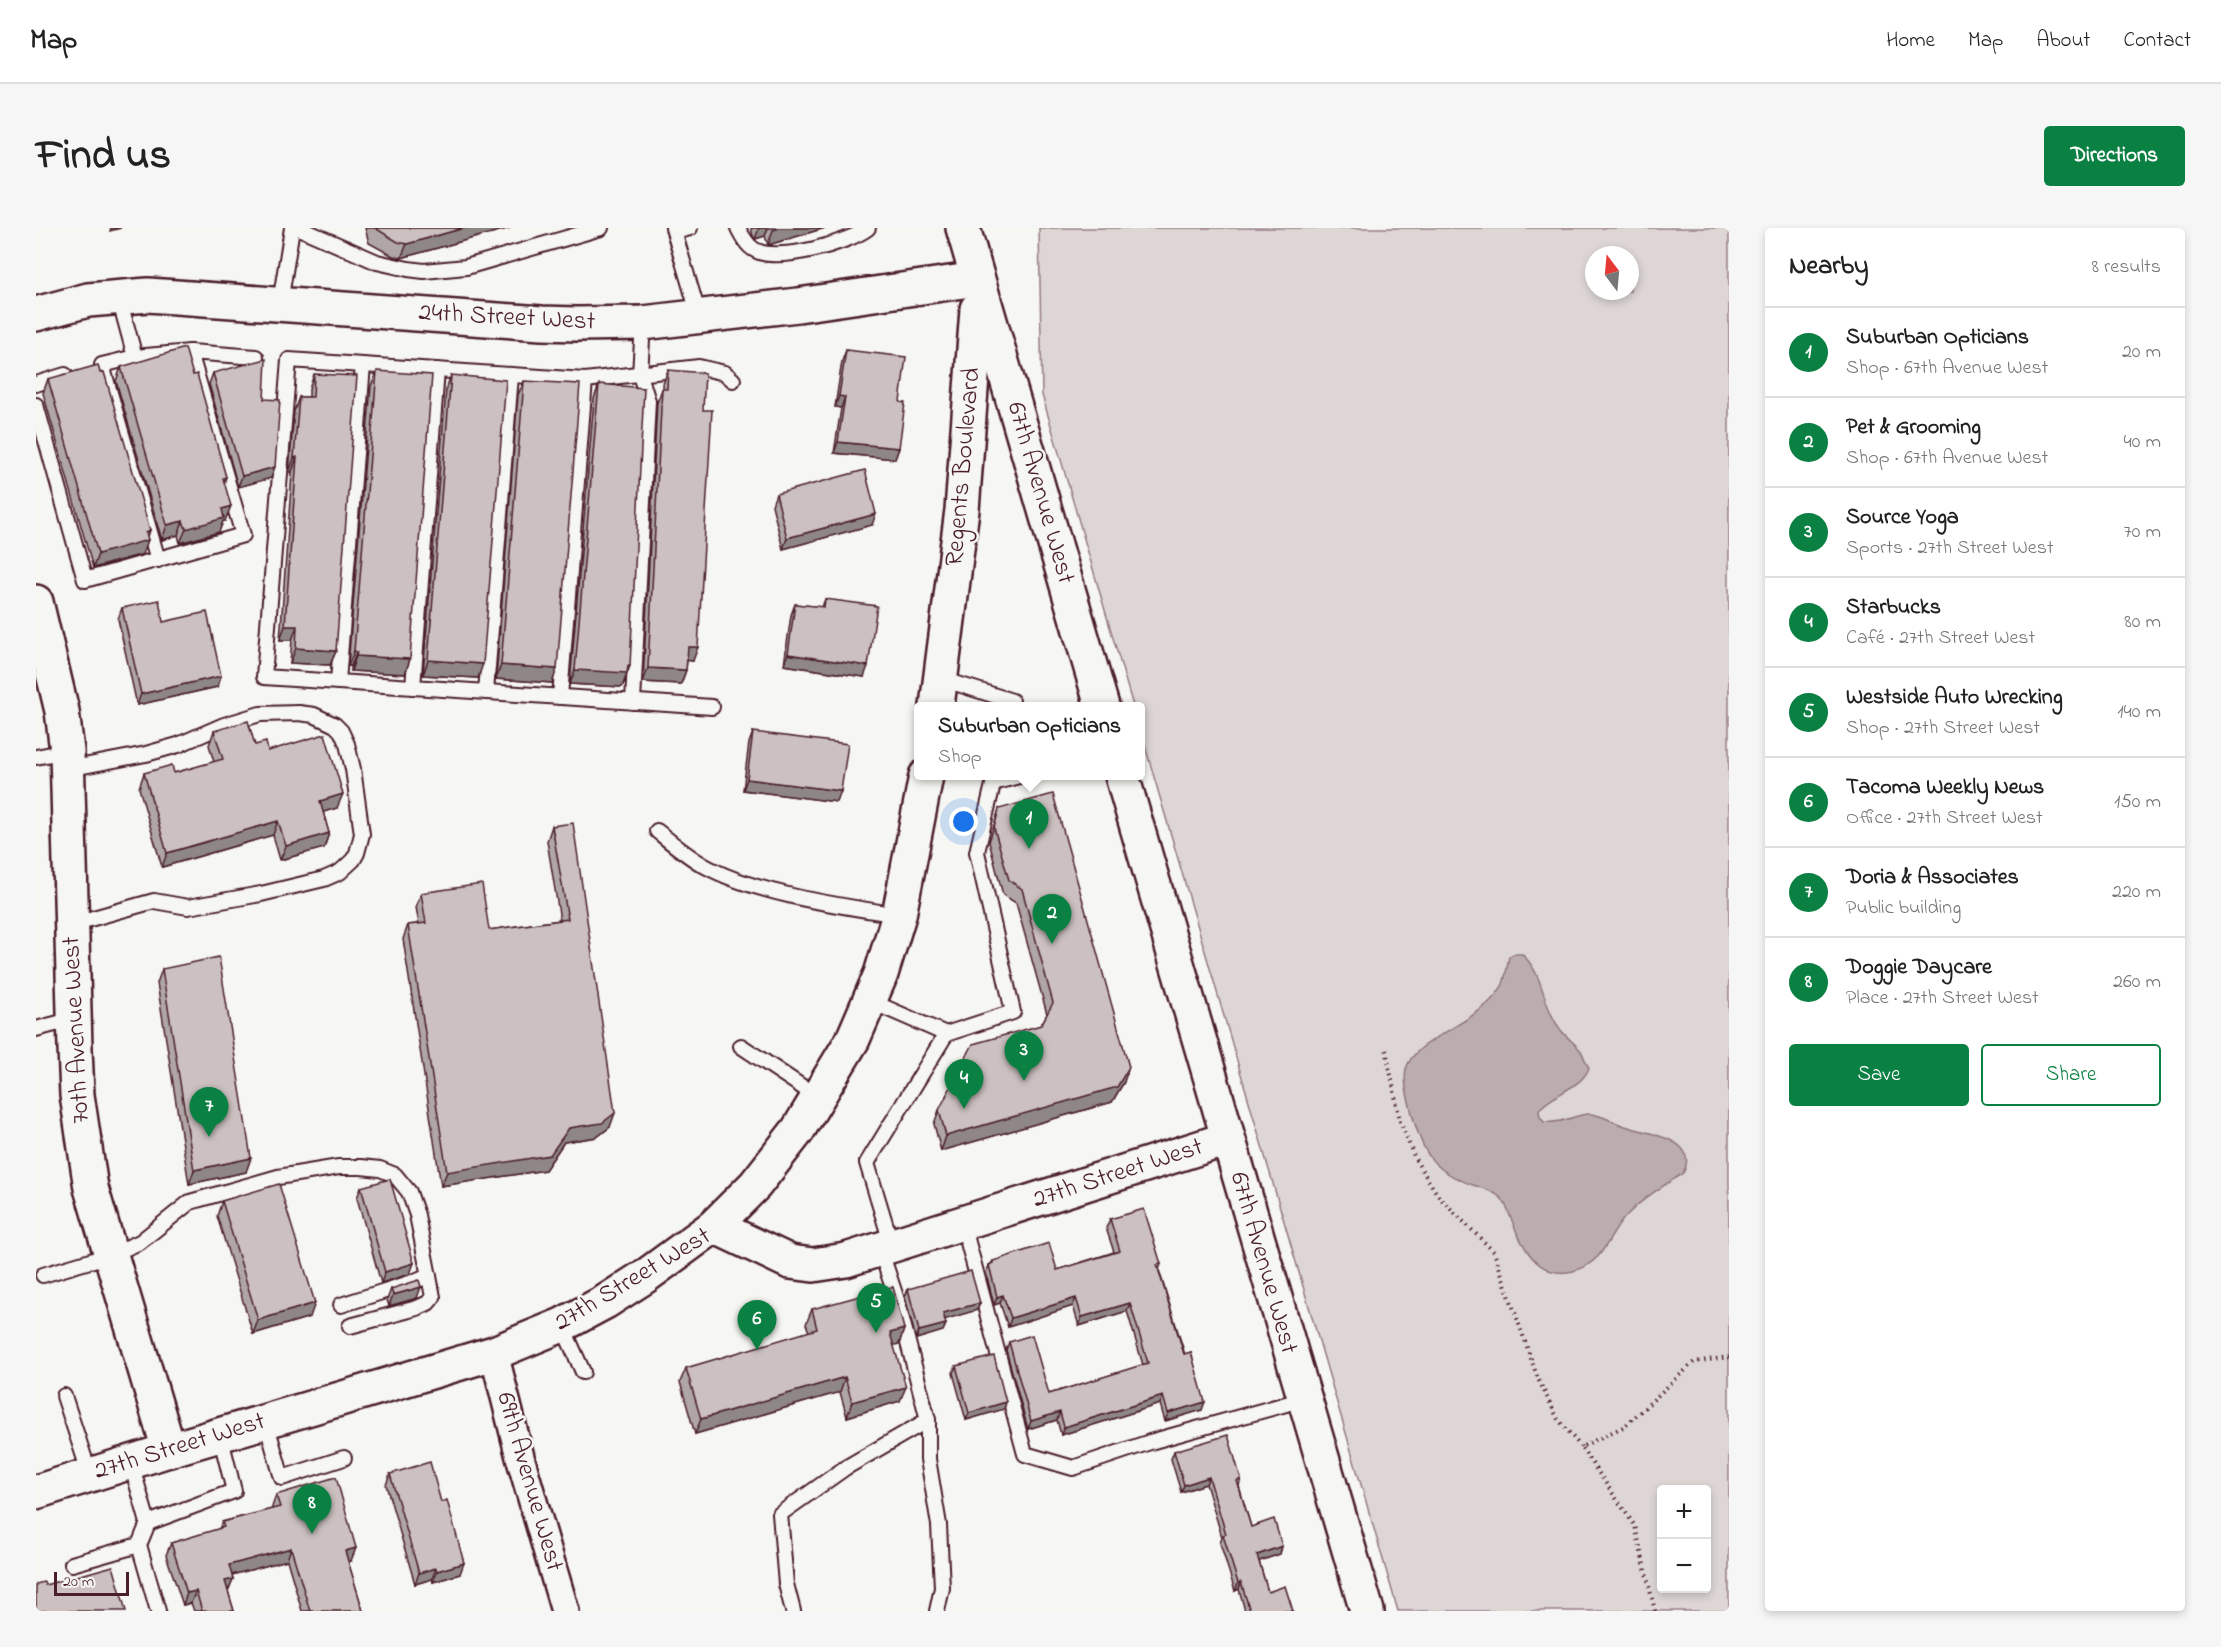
<!DOCTYPE html>
<html lang="en">
<head>
<meta charset="utf-8">
<style>
  :root { --surface:#fff; --page:#f6f6f6; --text:#222; --muted:#767676; --line:#e0e0e0; --accent:#0b8043 }
  body { margin:0; font-family:"Indie Flower",sans-serif; background:var(--page); color:var(--text) }
  .controls { position:absolute; right:18px; bottom:18px; display:grid; overflow:hidden; border-radius:6px; box-shadow:0 3px 9px #0003 }
  .controls button { width:54px; height:54px; display:grid; place-items:center; padding:0; border:0; border-bottom:2px solid var(--line); background:var(--surface); color:var(--text); font:30px sans-serif }
  .compass { position:absolute; left:1549px; top:18px; width:54px; height:54px; border-radius:50%; background:var(--surface); box-shadow:0 3px 9px #0003; rotate:344deg }
  .scale { position:absolute; left:18px; bottom:15px; width:75px; box-sizing:border-box; padding-left:6px; border:3px solid #4a1f2b; border-top:0; font-size:16px; line-height:21px; white-space:nowrap; color:#4a1f2b; -webkit-text-stroke:4px #f6f6f2; paint-order:stroke }
  .you { position:absolute; left:928px; top:594px; width:21px; height:21px; margin:-15px; border:4px solid #fff; border-radius:50%; background:#1a73e8; box-shadow:0 0 0 9px #1a73e833 }
  .badge { display:grid; place-items:center; width:39px; height:39px; border-radius:50%; background:var(--accent); color:#fff; font-size:20px; font-weight:700 }
  .pin { position:absolute; translate:-50% -50px; filter:drop-shadow(0 2px 3px #0008) }
  .pin::after { content:''; position:absolute; top:32px; width:21px; height:18px; background:inherit; clip-path:polygon(0 0,100% 0,50% 100%) }
  .popup { position:absolute; left:878px; top:474px; width:231px; height:78px; box-sizing:border-box; display:grid; place-content:center; border-radius:6px; background:var(--surface); filter:drop-shadow(0 2px 4px #0005); font-size:20px; white-space:nowrap; color:var(--muted) }
  .popup b { font-size:22px; color:var(--text) }
  .popup::after { content:''; position:absolute; left:50%; top:100%; margin-left:-12px; border:12px solid transparent; border-top-color:var(--surface) }
  .list { margin:0; padding:0; list-style:none }
  h2 { display:flex; justify-content:space-between; align-items:center; height:78px; margin:0; padding:0 24px; font-size:26px }
  h2 small { font-size:20px; font-weight:400; color:var(--muted) }
  .list li { display:grid; grid-template-columns:39px 1fr auto; gap:18px; align-items:center; box-sizing:border-box; height:90px; padding:0 24px; border-top:2px solid var(--line) }
  .list b { display:block; font-size:22px; white-space:nowrap }
  .list p { margin:0; font-size:20px; white-space:nowrap; color:var(--muted) }
  .list em { font-size:20px; font-style:normal; color:var(--muted) }
  .actions { display:flex; gap:12px; padding:18px 24px }
  .actions a { flex:1; padding:14px 0; border:2px solid var(--accent); border-radius:6px; text-align:center; font-size:21px; color:var(--accent) }
  .actions .main { background:var(--accent); color:#fff }
  .map { position:relative; flex:none; width:1693px; height:1383px; overflow:hidden; border-radius:6px }
  header { display:flex; align-items:center; gap:36px; box-sizing:border-box; height:84px; padding:0 30px; background:var(--surface); border-bottom:2px solid var(--line) }
  header strong { font-size:28px }
  nav { display:flex; gap:33px; margin-inline-start:auto; font-size:21px }
  .intro { display:flex; align-items:center; justify-content:space-between; box-sizing:border-box; height:144px; padding:0 36px }
  h1 { margin:0; font-size:42px }
  .button { padding:15px 27px; border-radius:6px; background:var(--accent); color:#fff; font-size:21px; font-weight:700 }
  main { display:flex; gap:36px; padding:0 36px }
  aside { flex:1; background:var(--surface); border-radius:6px; box-shadow:0 3px 9px #0003 }
  .map>svg:first-child { display:block }
</style>
</head>
<body>
<header>
<strong>Map</strong>
<nav><a>Home</a><a>Map</a><a>About</a><a>Contact</a></nav>
</header>
<div class="intro"><h1>Find us</h1><a class="button">Directions</a></div>
<main>
<div class="map">
<svg width="1693" height="1383" viewBox="0 0 1693 1383">
  <rect width="100%" height="100%" fill="#f6f6f2"/>
  <filter id="ink" filterUnits="userSpaceOnUse"><feTurbulence type="fractalNoise" baseFrequency=".0167" numOctaves="2"/><feDisplacementMap in="SourceGraphic" scale="12" xChannelSelector="R" yChannelSelector="G"/><feConvolveMatrix kernelMatrix="1 2 1 2 8 2 1 2 1" color-interpolation-filters="sRGB"/></filter>
  <g filter="url(#ink)">
    <path fill="#ddd6d5" stroke="#947a80" stroke-width="1.5" fill-rule="evenodd" d="M1003,0H1693V1383H1362L1104,501V478H1097L1006,167ZM1558,27H1594V63H1558ZM1626,1262H1670V1360H1626Z"/>
    <path fill="#bbadae" stroke="#8e747a" stroke-width="1.5" d="M1477,726H1486C1509,748 1505,774 1522,798C1528,808 1538,814 1545,823C1548,828 1550,835 1553,840C1545,861 1516,865 1503,882L1504,889L1508,894C1528,896 1538,886 1554,886C1565,886 1578,895 1589,898C1612,906 1665,911 1647,945C1628,958 1608,969 1592,986C1572,1005 1570,1035 1537,1043C1502,1052 1485,1017 1475,990C1472,984 1470,975 1465,970C1458,963 1446,960 1437,957C1396,943 1387,925 1376,886C1373,872 1367,856 1370,841C1378,809 1448,795 1467,756C1470,748 1471,737 1473,729Z"/>
    <g fill="none" stroke-linecap="round" stroke-linejoin="round">
      <g stroke="#4a1f2b" stroke-width="18">
        <g id="lane">
          <path d="M263,0L341,34L372,41L388,43L430,39L565,0"/>
          <path d="M637,0L663,88"/>
          <path d="M702,0C706,8 711,18 719,22C741,35 813,15 832,0"/>
          <path d="M639,4L654,0"/>
          <path d="M83,70L99,129"/>
          <path d="M244,75L256,0"/>
          <path d="M0,156L29,147"/>
          <path d="M0,177L49,352L207,307L154,124"/>
          <path d="M122,332L66,137L99,129L154,124L220,129"/>
          <path d="M906,451L976,473L975,478"/>
          <path d="M302,454L327,137"/>
          <path d="M377,459L401,142"/>
          <path d="M450,464L475,147"/>
          <path d="M524,469L549,152"/>
          <path d="M597,474L612,173L604,147L607,95"/>
          <path d="M676,479L228,449L253,132L549,152L663,139L689,145L697,152"/>
          <path d="M0,529L30,523"/>
          <path d="M32,541L110,526L142,517L188,497L224,486L263,485L278,487L299,497L305,503L311,516L317,541L326,606L321,625L317,632L304,644L288,651L225,666L152,679L118,673L36,696"/>
          <path d="M957,555L983,548"/>
          <path d="M621,603C636,615 651,628 669,638C720,666 805,678 863,687"/>
          <path d="M834,773L910,806"/>
          <path d="M0,801L38,791"/>
          <path d="M705,818L783,870"/>
          <path d="M927,996L989,1226L1037,1240L1114,1214L1268,1171"/>
          <path d="M856,1018L831,935L910,806L977,784L941,624L959,548"/>
          <path d="M844,1021L861,1072L892,1192V1231L903,1297L906,1360L901,1383"/>
          <path d="M7,1047L74,1027L104,1014L154,974L242,949L303,939H325L344,941L359,947L373,964L381,987L397,1069L392,1075L381,1080L314,1098"/>
          <path d="M305,1077L377,1054L393,1047"/>
          <path d="M526,1097L547,1144"/>
          <path d="M28,1168L54,1247"/>
          <path d="M230,1194L246,1250L308,1230"/>
          <path d="M95,1235L112,1295"/>
          <path d="M103,1317L122,1383"/>
          <path d="M36,1336L103,1317L112,1295L198,1263L184,1207"/>
          <path d="M757,1383L750,1356L744,1286L809,1240L892,1192"/>
        </g>
      </g>
      <g stroke="#4a1f2b" stroke-width="32">
        <path id="street" d="M458,1125L484,1229L529,1383"/>
      </g>
      <g stroke="#4a1f2b" stroke-width="38">
        <g id="secondary">
          <path d="M927,0L1066,478"/>
          <path d="M0,86L52,72L112,67L506,95L541,96L607,95L762,77L941,51"/>
          <path d="M0,374L26,483L31,523L39,820L41,867L55,960L133,1222"/>
          <path d="M901,478L926,282L941,81"/>
          <path d="M1086,548L1331,1383"/>
          <path d="M678,998L754,1034L777,1037L810,1032L1191,911"/>
          <path d="M0,1264L133,1222L458,1125L526,1097L569,1074L611,1047L678,998L719,957L762,902L817,811L845,746L863,687L890,548"/>
        </g>
      </g>
      <g stroke="#4a1f2b" stroke-width="4" stroke-dasharray="1.5 4.5" stroke-linecap="butt">
        <path d="M1350,822L1364,893L1379,931L1403,969L1458,1024L1502,1151L1522,1191L1545,1219"/>
        <path d="M1619,1383L1599,1298L1545,1219L1589,1198L1658,1134L1693,1129"/>
      </g>
      <use href="#lane" stroke="#f6f6f2" stroke-width="14"/>
      <use href="#street" stroke="#f6f6f2" stroke-width="27"/>
      <use href="#secondary" stroke="#f6f6f2" stroke-width="33"/>
    </g>
    <g fill="#afa6a5" stroke="#4a1f2b" stroke-width="1.5">
      <path d="M329,0H474L365,30L357,28L333,15Z"/>
      <path d="M715,0H789L732,17L729,8L719,11L717,8Z"/>
      <path d="M810,122L864,174L863,220L859,231L798,225L805,180L799,179L806,133Z"/>
      <path d="M85,139L157,147L190,249L188,256L189,293H187L183,304L144,315L142,307L126,312L80,153Z"/>
      <path d="M632,142L667,182L657,433L651,432L650,442L645,456L607,454L621,175L626,161H627V156Z"/>
      <path d="M341,143L374,431L369,446L315,443V438H312L335,158Z"/>
      <path d="M177,145L228,171L235,250L202,259L173,156Z"/>
      <path d="M278,146L300,423L294,437L254,435L256,412H244L256,244H253L258,183L263,169H273V161Z"/>
      <path d="M415,147L442,450L387,447L410,161Z"/>
      <path d="M12,151L114,302L107,326L57,340L7,165Z"/>
      <path d="M488,153L516,455L460,451L482,167Z"/>
      <path d="M563,156L589,453L586,459L534,456L558,171Z"/>
      <path d="M740,266L836,297L747,321L736,277Z"/>
      <path d="M789,371L828,449L748,437L755,387L759,376L786,379Z"/>
      <path d="M86,380L127,394L185,448L181,459L101,477L82,391Z"/>
      <path d="M178,503L219,517L232,523L301,580L287,584L293,605L288,620L244,632L237,607L126,639L103,560L108,545H138L178,534L173,517Z"/>
      <path d="M717,504L805,563L801,574L707,562L713,515Z"/>
      <path d="M963,581L1088,854L1076,874L905,923L898,896L903,882L1005,797L1011,786L980,675L967,667L953,614Z"/>
      <path d="M516,598L574,899L561,909L528,914L509,942L405,958L367,711L372,697L383,696L380,679L385,665L453,702L524,692L511,613Z"/>
      <path d="M126,741L210,944L153,956L121,755Z"/>
      <path d="M325,959L374,1046L345,1055L321,970Z"/>
      <path d="M186,973L274,1089L217,1106L181,988Z"/>
      <path d="M1074,991L1125,1036L1123,1042L1166,1182L1129,1193L1124,1176L1025,1207L1021,1192L992,1201L970,1122L973,1114L1013,1166L1107,1137L1091,1083L1043,1098L1037,1078L972,1099L964,1075L958,1077L950,1045L953,1037L955,1036L957,1033L1021,1042L1078,1024L1070,1000Z"/>
      <path d="M355,1061L381,1070L353,1078L351,1072Z"/>
      <path d="M872,1061L944,1075L941,1082L908,1091L910,1096L907,1103L880,1111L869,1069Z"/>
      <path d="M776,1081L868,1101L863,1116L857,1117L864,1173L811,1189L804,1164L659,1206L644,1154L650,1140L773,1104L770,1096Z"/>
      <path d="M920,1138L970,1174L968,1181L930,1192L917,1145Z"/>
      <path d="M1138,1223L1205,1251L1203,1258L1215,1299L1246,1318L1244,1326L1223,1333L1232,1364L1257,1383H1209L1203,1361L1199,1363L1184,1315L1186,1309L1170,1256L1145,1264L1135,1231Z"/>
      <path d="M354,1246L424,1346L397,1354L396,1351L379,1356L350,1257Z"/>
      <path d="M240,1267L315,1333H312L327,1383H266L251,1332L196,1347L197,1351L192,1363L198,1383H158L155,1375L147,1377L130,1327L135,1315L183,1301L186,1294L236,1281V1279Z"/>
    </g>
    <g fill="#8f8786" stroke="#4a1f2b" stroke-width="1.5">
      <path d="M75,0H85L74,3Z"/>
      <path d="M428,0H474L365,30L371,16Z"/>
      <path d="M723,0H732L729,8L719,11Z"/>
      <path d="M744,0H789L732,17L737,2Z"/>
      <path d="M803,168L809,169L805,180L799,179Z"/>
      <path d="M802,214L863,220L859,231L798,225Z"/>
      <path d="M261,229L256,244H253L258,230Z"/>
      <path d="M239,239L235,250L202,259L206,248Z"/>
      <path d="M195,278L189,293H187L183,304L144,315L150,301L186,281Z"/>
      <path d="M840,286L836,297L747,321L751,310Z"/>
      <path d="M147,293L142,307L126,312L131,297Z"/>
      <path d="M114,302L110,312H112L107,326L57,340L62,326Z"/>
      <path d="M249,398H261L256,412H244Z"/>
      <path d="M652,419H662L657,433L647,432Z"/>
      <path d="M260,420L300,423L294,437L254,435Z"/>
      <path d="M318,423L321,424L315,438H312Z"/>
      <path d="M752,426L832,438L828,449L748,437Z"/>
      <path d="M320,428L374,431L369,446L315,443Z"/>
      <path d="M392,432L447,436L442,450L387,447Z"/>
      <path d="M465,437L521,441L516,455L460,451Z"/>
      <path d="M594,438L586,459L534,456L539,442Z"/>
      <path d="M612,440L650,442L645,456L607,454Z"/>
      <path d="M185,448L181,459L101,477L105,466Z"/>
      <path d="M711,551L805,563L801,574L707,562Z"/>
      <path d="M307,566L301,580L278,587L284,573Z"/>
      <path d="M242,593L237,607L126,639L131,625Z"/>
      <path d="M293,605L288,620L244,632L250,618Z"/>
      <path d="M1093,839L1088,854L1076,874L905,923L910,908Z"/>
      <path d="M579,885L574,899L561,909L528,914L509,942L405,958L411,944L533,900Z"/>
      <path d="M215,930L210,944L153,956L158,942Z"/>
      <path d="M378,1035L374,1046L345,1055L349,1044Z"/>
      <path d="M385,1059L381,1070L353,1078L357,1067Z"/>
      <path d="M967,1067L964,1075L958,1077L961,1069Z"/>
      <path d="M1040,1070L1037,1078L972,1099L975,1090Z"/>
      <path d="M279,1075L274,1089L217,1106L222,1092Z"/>
      <path d="M944,1075L941,1082L904,1093L907,1085Z"/>
      <path d="M1094,1075L1091,1083L1043,1098L1046,1089Z"/>
      <path d="M910,1096L907,1103L880,1111L883,1103Z"/>
      <path d="M868,1101L863,1116L849,1120L854,1105Z"/>
      <path d="M809,1149L804,1164L659,1206L665,1191Z"/>
      <path d="M870,1159L864,1173L811,1189L816,1174Z"/>
      <path d="M1127,1168L1124,1176L1025,1207L1028,1199Z"/>
      <path d="M970,1174L968,1181L930,1192L933,1185Z"/>
      <path d="M1169,1174L1166,1182L1129,1193L1132,1185Z"/>
      <path d="M1024,1184L1021,1192L992,1201L995,1193Z"/>
      <path d="M1173,1249L1170,1256L1145,1264L1148,1257Z"/>
      <path d="M1246,1318L1244,1326L1218,1335L1221,1327Z"/>
      <path d="M255,1320L251,1332L188,1349L193,1337Z"/>
      <path d="M320,1320L315,1333L305,1336L309,1323Z"/>
      <path d="M428,1335L424,1346L397,1354L401,1343Z"/>
      <path d="M400,1340L396,1351L379,1356L383,1345Z"/>
      <path d="M197,1351L192,1363L184,1365L189,1353Z"/>
      <path d="M1205,1354L1203,1361L1199,1363L1202,1355Z"/>
      <path d="M160,1363L155,1375L147,1377L151,1365Z"/>
    </g>
    <g fill="#ccc1c0" stroke="#4a1f2b" stroke-width="1.5">
      <path d="M339,0H428L371,16L362,14Z"/>
      <path d="M149,120L157,147L161,146L190,249L187,250L195,278L186,281L188,290L150,301L147,293L131,297L85,139Z"/>
      <path d="M810,122L870,129L864,174L869,175L863,220L802,214L809,169L803,168Z"/>
      <path d="M230,131L228,171L244,172L239,239L206,248L177,145Z"/>
      <path d="M62,137L64,145L68,144L114,302L110,304L112,312L62,326L12,151Z"/>
      <path d="M632,142L669,145L667,182H676L662,419H652L650,442L612,440L626,161H631Z"/>
      <path d="M341,143L396,147L374,431L320,428L321,424L318,423Z"/>
      <path d="M278,146L321,148L300,423L260,420L261,398H249L261,229L258,230L263,169H277Z"/>
      <path d="M415,147L470,152L447,436L392,432Z"/>
      <path d="M488,153L544,156L521,441L465,437Z"/>
      <path d="M563,156L608,160L594,438H592L591,445L539,442Z"/>
      <path d="M829,242L840,286L751,310L740,266Z"/>
      <path d="M789,371L841,378L832,438L752,426L759,376L788,379Z"/>
      <path d="M123,372L127,394L171,384L185,448L105,466L86,380Z"/>
      <path d="M212,493L219,517L230,514L232,523L289,506L307,566L284,573L293,605L250,618L242,593L131,625L108,545L136,537L138,545L187,531L178,503Z"/>
      <path d="M717,504L812,516L805,563L711,551Z"/>
      <path d="M1017,566L1093,839L1081,859L910,908L903,882L937,816L1005,797L1017,775L986,661L973,652L958,600L963,581Z"/>
      <path d="M537,595L579,885L566,895L533,900L514,927L411,944L372,697L390,695L385,665L446,656L453,702L532,691L516,598Z"/>
      <path d="M183,729L215,930L158,942L126,741Z"/>
      <path d="M354,951L378,1035L349,1044L325,959Z"/>
      <path d="M243,956L279,1075L222,1092L186,973Z"/>
      <path d="M1108,981L1125,1036L1121,1037L1148,1126L1155,1124L1169,1174L1132,1185L1127,1168L1028,1199L1024,1184L995,1193L973,1114L996,1107L1013,1166L1112,1135L1094,1075L1046,1089L1040,1070L975,1090L967,1067L961,1069L953,1037L957,1035V1033L1013,1015L1021,1042L1084,1023L1074,991Z"/>
      <path d="M935,1043L944,1075L907,1085L910,1096L883,1103L872,1061Z"/>
      <path d="M383,1052L385,1059L357,1067L355,1061Z"/>
      <path d="M857,1059L868,1101L854,1105L870,1159L816,1174L809,1149L665,1191L650,1140L781,1101L776,1081Z"/>
      <path d="M958,1128L970,1174L933,1185L920,1138Z"/>
      <path d="M1192,1207L1205,1251L1201,1253L1215,1299L1238,1291L1246,1318L1221,1327L1232,1364L1249,1358L1257,1383H1214L1205,1354L1202,1355L1187,1307L1190,1306L1173,1249L1148,1257L1138,1223Z"/>
      <path d="M394,1234L405,1274L411,1272L428,1335L401,1343L400,1340L383,1345L354,1246Z"/>
      <path d="M300,1249L320,1320L309,1323L327,1383H274L255,1320L193,1337L197,1351L189,1353L198,1383H166L160,1363L151,1365L135,1315L188,1299L186,1294L244,1279L240,1267Z"/>
      <path d="M77,1338L90,1383H0V1356L8,1354L9,1357Z"/>
    </g>
  </g>
  <g text-anchor="middle" dominant-baseline="central" stroke-width="5" stroke-linejoin="round" paint-order="stroke">
    <g font-size="26" fill="#4a1f2b" stroke="#f6f6f2">
      <text transform="translate(471 90) rotate(3)">24th Street West</text>
      <text transform="translate(928 239) rotate(-85)">Regents Boulevard</text>
      <text transform="translate(1004 265) rotate(74)">67th Avenue West</text>
      <text transform="translate(41 802) rotate(-93)">70th Avenue West</text>
      <text transform="translate(1082 946) rotate(-18)">27th Street West</text>
      <text transform="translate(1227 1035) rotate(74)">67th Avenue West</text>
      <text transform="translate(597 1052) rotate(-31)">27th Street West</text>
      <text transform="translate(144 1219) rotate(-17)">27th Street West</text>
      <text transform="translate(493 1254) rotate(74)">69th Avenue West</text>
    </g>
  </g>
</svg>
<div class="controls">
<button>+</button>
<button>−</button>
</div>
<svg class="compass" viewBox="-18 -18 36 36"><path d="M0-13l5 13h-10z" fill="#e53935"/><path d="M0 13l5-13h-10z" fill="#767676"/></svg>
<div class="scale">20 m</div>
<div class="you"></div>
<div class="pin badge" style="left:993px;top:621px">1</div>
<div class="popup"><b>Suburban Opticians</b>Shop</div>
<div class="pin badge" style="left:1016px;top:716px">2</div>
<div class="pin badge" style="left:988px;top:853px">3</div>
<div class="pin badge" style="left:928px;top:881px">4</div>
<div class="pin badge" style="left:840px;top:1105px">5</div>
<div class="pin badge" style="left:721px;top:1122px">6</div>
<div class="pin badge" style="left:173px;top:909px">7</div>
<div class="pin badge" style="left:276px;top:1306px">8</div>
</div>
<aside>
<h2>Nearby<small>8 results</small></h2>
<ul class="list">
<li><span class="badge">1</span><div><b>Suburban Opticians</b><p>Shop · 67th Avenue West</p></div><em>20 m</em></li>
<li><span class="badge">2</span><div><b>Pet &amp; Grooming</b><p>Shop · 67th Avenue West</p></div><em>40 m</em></li>
<li><span class="badge">3</span><div><b>Source Yoga</b><p>Sports · 27th Street West</p></div><em>70 m</em></li>
<li><span class="badge">4</span><div><b>Starbucks</b><p>Café · 27th Street West</p></div><em>80 m</em></li>
<li><span class="badge">5</span><div><b>Westside Auto Wrecking</b><p>Shop · 27th Street West</p></div><em>140 m</em></li>
<li><span class="badge">6</span><div><b>Tacoma Weekly News</b><p>Office · 27th Street West</p></div><em>150 m</em></li>
<li><span class="badge">7</span><div><b>Doria &amp; Associates</b><p>Public building</p></div><em>220 m</em></li>
<li><span class="badge">8</span><div><b>Doggie Daycare</b><p>Place · 27th Street West</p></div><em>260 m</em></li>
</ul>
<div class="actions"><a class="main">Save</a><a>Share</a></div>
</aside>
</main>
</body>
</html>
